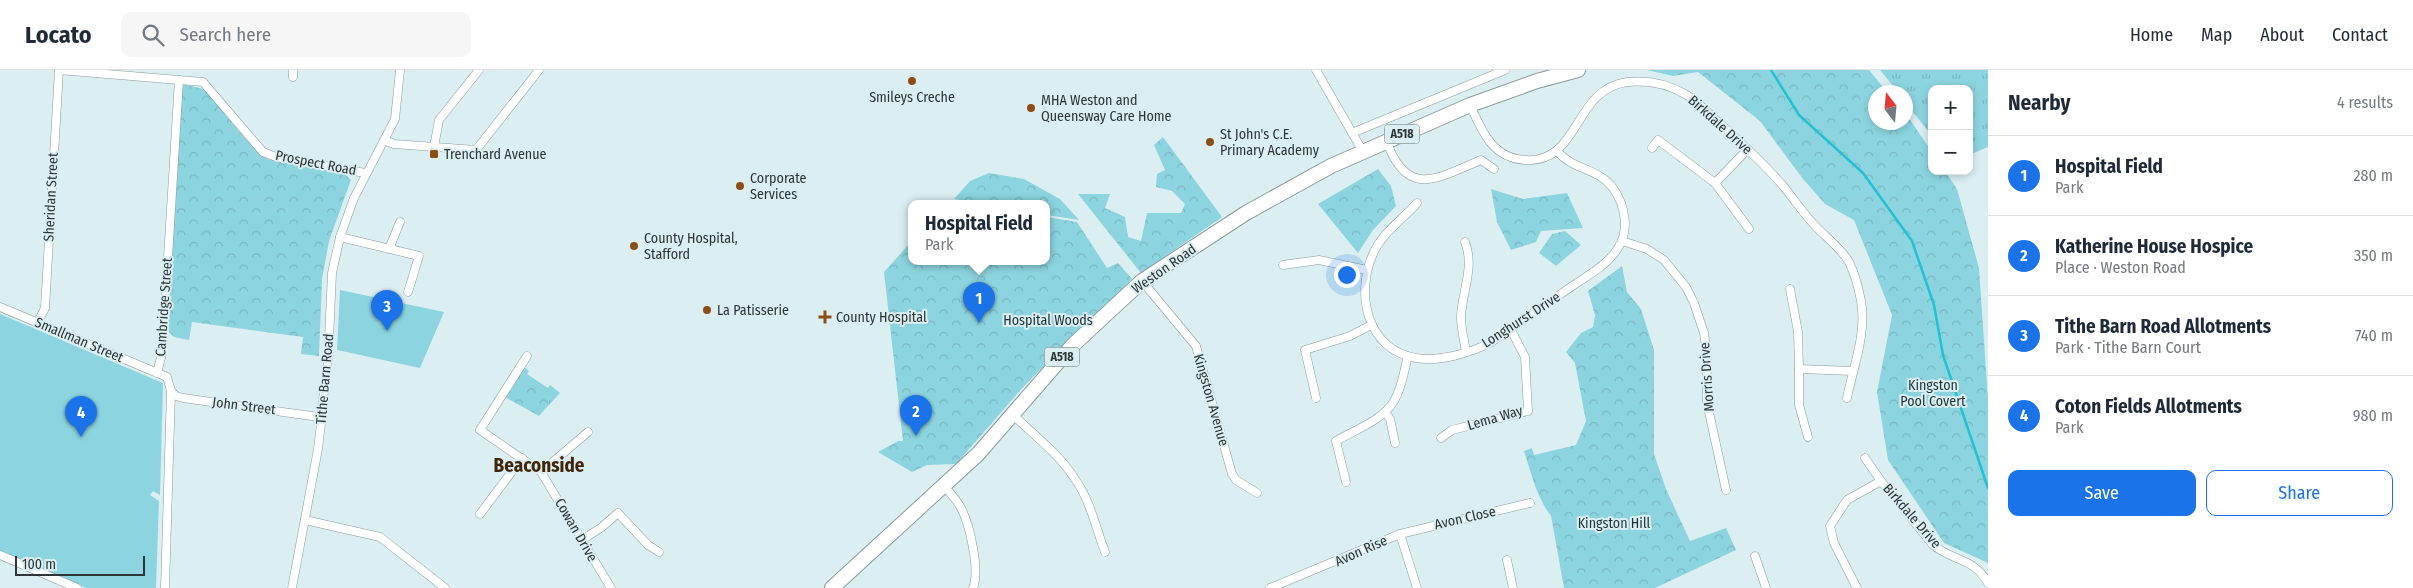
<!DOCTYPE html>
<html lang="en">
<head>
<meta charset="utf-8">
<style>
  :root { --surface:#fff; --page:#f6f6f7; --text:#1f2937; --muted:#747a83; --line:#e0e1e3; --accent:#1a73e8 }
  body { margin:0; font-family:"Fira Sans Condensed",sans-serif; background:var(--page); color:var(--text) }
  .controls { position:absolute; right:15px; top:15px; display:grid; overflow:hidden; border-radius:10px; box-shadow:0 2px 8px #0003 }
  .controls button { width:45px; height:45px; display:grid; place-items:center; padding:0; border:0; border-bottom:1px solid var(--line); background:var(--surface); color:var(--text); font:25px sans-serif }
  .compass { position:absolute; left:1868px; top:15px; width:45px; height:45px; border-radius:50%; background:var(--surface); box-shadow:0 2px 8px #0003; rotate:344deg }
  .scale { position:absolute; left:15px; bottom:12px; width:130px; box-sizing:border-box; padding-left:5px; border:2px solid #2d3536; border-top:0; font-size:14px; line-height:18px; white-space:nowrap; color:#2d3536; -webkit-text-stroke:4px #dbeff2; paint-order:stroke }
  .you { position:absolute; left:1346px; top:204px; width:18px; height:18px; margin:-12px; border:4px solid #fff; border-radius:50%; background:#1a73e8; box-shadow:0 0 0 8px #1a73e833 }
  .badge { display:grid; place-items:center; width:32px; height:32px; border-radius:50%; background:var(--accent); color:#fff; font-size:16px; font-weight:700 }
  .pin { position:absolute; translate:-50% -41px; filter:drop-shadow(0 1px 2px #0008) }
  .pin::after { content:''; position:absolute; top:26px; width:18px; height:15px; background:inherit; clip-path:polygon(0 0,100% 0,50% 100%) }
  .popup { position:absolute; left:908px; top:130px; width:142px; height:65px; box-sizing:border-box; display:grid; place-content:center; border-radius:10px; background:var(--surface); filter:drop-shadow(0 1px 4px #0005); font-size:16px; white-space:nowrap; color:var(--muted) }
  .popup b { font-size:19px; color:var(--text) }
  .popup::after { content:''; position:absolute; left:50%; top:100%; margin-left:-10px; border:10px solid transparent; border-top-color:var(--surface) }
  .list { margin:0; padding:0; list-style:none }
  h2 { display:flex; justify-content:space-between; align-items:center; height:65px; margin:0; padding:0 20px; font-size:21px }
  h2 small { font-size:16px; font-weight:400; color:var(--muted) }
  .list li { display:grid; grid-template-columns:32px 1fr auto; gap:15px; align-items:center; box-sizing:border-box; height:80px; padding:0 20px; border-top:1px solid var(--line) }
  .list b { display:block; font-size:19px; white-space:nowrap }
  .list p { margin:0; font-size:16px; white-space:nowrap; color:var(--muted) }
  .list em { font-size:16px; font-style:normal; color:var(--muted) }
  .actions { display:flex; gap:10px; padding:15px 20px }
  .actions a { flex:1; padding:11px 0; border:1px solid var(--accent); border-radius:10px; text-align:center; font-size:18px; color:var(--accent) }
  .actions .main { background:var(--accent); color:#fff }
  .icon { flex:none; width:28px; height:28px; fill:none; stroke:currentColor; stroke-width:2; stroke-linecap:round; stroke-linejoin:round }
  .map { position:relative; flex:none; width:1988px; height:518px; overflow:hidden }
  header { display:flex; align-items:center; gap:30px; box-sizing:border-box; height:70px; padding:0 25px; background:var(--surface); border-bottom:1px solid var(--line) }
  header strong { font-size:24px }
  nav { display:flex; gap:28px; margin-inline-start:auto; font-size:18px }
  .search { width:350px; height:45px; background:var(--page); display:flex; align-items:center; gap:12px; box-sizing:border-box; padding:0 18px; border-radius:10px; color:var(--muted); font-size:19px }
  main { display:flex }
  aside { flex:1; background:var(--surface) }
  .map>svg:first-child { display:block }
</style>
</head>
<body>
<header>
<strong>Locato</strong>
<div class="search"><svg class="icon" aria-label="search" viewBox="0 0 24 24"><circle cx="10" cy="10" r="6"/><path d="M15 15l6 6"/></svg>Search here</div>
<nav><a>Home</a><a>Map</a><a>About</a><a>Contact</a></nav>
</header>
<main>
<div class="map">
<svg width="1988" height="518" viewBox="0 0 1988 518">
  <defs>
    <pattern id="grass-tufts" width="24" height="20" patternUnits="userSpaceOnUse" patternTransform="scale(1.25)"><rect width="24" height="20" fill="#8cd5e0"/><path d="M3 7l-1-3M5 7V3M7 7l1-3M15 17l-1-3M17 17v-4M19 17l1-3" fill="none" stroke="#79b7c1"/></pattern>
    <pattern id="forest-crowns" width="20" height="18" patternUnits="userSpaceOnUse" patternTransform="scale(1.25)"><rect width="20" height="18" fill="#8cd5e0"/><path d="M2 6a3 3 0 1 1 6 0M12 15a3 3 0 1 1 6 0" fill="none" stroke="#79b7c1"/></pattern>
  </defs>
  <rect width="100%" height="100%" fill="#dbeff2"/>
  <g fill="url(#grass-tufts)">
    <path d="M1880,0H1988V77L1969,85V19H1932V66L1906,33V22H1898Z"/>
    <path d="M524,297L529,301L527,304L548,318L550,315L560,323L539,346L549,333L548,326L512,318L508,323Z"/>
  </g>
  <g fill="url(#forest-crowns)">
    <path d="M1647,0H1869L1887,22H1876V52H1906V44L1932,82V101H1945L1957,119L1979,198L1988,329V493L1944,473L1888,390L1877,322L1892,245L1854,150L1825,134L1803,109L1760,51L1698,2L1673,6Z"/>
    <path d="M182,14L204,19L243,66L267,89L344,103L351,110L329,171L322,209L319,286L301,284L303,267L192,252L189,270L174,267L167,260L180,21Z"/>
    <path d="M1163,67L1222,147L1141,203L1078,124H1110L1105,138L1125,147L1128,167L1141,171L1147,143H1181L1185,134L1172,121L1156,117L1157,104L1165,100L1154,75Z"/>
    <path d="M1378,99L1391,116L1396,136L1373,160L1358,183L1318,134Z"/>
    <path d="M989,103L1024,109L1060,129L1079,150L1047,145L1046,134H987L954,129L970,111Z"/>
    <path d="M1491,119L1523,129L1567,123L1583,158L1541,161L1536,172L1511,180L1497,152Z"/>
    <path d="M1047,147L1077,152L1107,198L1118,193L1132,209L1025,315L956,394L927,395L912,402L878,382L898,371H903L884,202L911,172L912,192H1046Z"/>
    <path d="M1565,161L1581,175L1556,196L1539,183L1552,164Z"/>
    <path d="M1622,196L1627,222L1641,239L1654,280V384L1666,419L1690,471L1726,458L1736,480L1655,518H1564L1551,446C1537,428 1531,403 1524,381L1532,378L1534,385L1576,375L1586,351L1575,293L1566,282L1581,263L1593,257L1595,245L1588,221Z"/>
    <path d="M525,312L548,326L549,333L539,346L505,327L517,313Z"/>
  </g>
  <g fill="#8cd5e0">
    <path d="M340,220L444,242L420,298L337,280Z"/>
    <path d="M0,244L163,313L160,425L153,421L150,425L159,431L156,518H86L0,481Z"/>
  </g>
  <g fill="none" stroke-linecap="round" stroke-linejoin="round">
    <path stroke="#23c1d4" stroke-width="2.5" d="M1771,0L1799,45L1863,103L1912,171L1934,235L1943,285L1988,418"/>
    <g stroke="#899b9e" stroke-width="9">
      <g id="street">
        <path d="M59,0L203,12L263,82L276,87L365,103"/>
        <path d="M293,0V7"/>
        <path d="M1316,0L1362,80"/>
        <path d="M1470,35C1482,61 1492,88 1525,90C1580,94 1573,19 1627,12C1647,10 1668,14 1685,24C1696,30 1705,40 1714,48C1738,70 1763,92 1784,117C1793,128 1801,140 1810,150C1821,164 1840,176 1849,192C1854,202 1859,220 1861,231C1867,263 1853,298 1847,328"/>
        <path d="M1352,63L1505,0"/>
        <path d="M384,70L394,74L476,80L539,0"/>
        <path d="M1386,70C1407,129 1436,109 1481,90L1494,99"/>
        <path d="M434,77L439,50L479,0"/>
        <path d="M1652,78L1658,70L1715,113L1748,79"/>
        <path d="M1715,113L1749,159"/>
        <path d="M1417,133C1402,150 1382,163 1373,184C1355,224 1367,280 1416,288C1440,292 1469,283 1490,273C1516,254 1542,237 1568,219C1585,207 1607,196 1618,178C1630,160 1625,135 1613,118C1597,97 1574,101 1557,81"/>
        <path d="M340,167L419,186L408,222"/>
        <path d="M1622,171L1647,179L1664,190L1686,217L1694,233L1704,263L1707,286V333L1726,420"/>
        <path d="M1465,172C1475,197 1462,221 1461,247C1461,258 1464,270 1466,282"/>
        <path d="M389,179L400,152"/>
        <path d="M1283,195L1319,190L1367,200"/>
        <path d="M1142,211L1196,276L1232,404L1236,410L1257,423"/>
        <path d="M1790,219L1798,262L1799,299L1853,301"/>
        <path d="M0,237L167,307L171,321L165,518"/>
        <path d="M38,252L45,238L59,0"/>
        <path d="M527,286L480,360L541,402L611,518"/>
        <path d="M1799,299V335L1808,367"/>
        <path d="M157,303L162,284L179,10"/>
        <path d="M171,321L176,326L183,328L319,347"/>
        <path d="M1316,328L1305,280L1350,266L1371,255"/>
        <path d="M1385,342L1390,349L1395,373"/>
        <path d="M1013,345C1034,365 1059,384 1075,409C1090,430 1096,458 1105,482"/>
        <path d="M1441,368L1452,360L1528,341L1525,287L1510,258"/>
        <path d="M1865,388L1881,411L1933,475C1954,492 1973,487 1988,513"/>
        <path d="M541,402L588,362"/>
        <path d="M1346,412L1336,371C1355,360 1383,350 1394,331C1402,318 1404,301 1408,286"/>
        <path d="M944,416C950,423 957,430 961,438C970,455 980,500 973,518"/>
        <path d="M480,444L522,388"/>
        <path d="M305,450L380,467L445,518"/>
        <path d="M1400,464L1417,518"/>
        <path d="M582,470L602,457L618,443L648,475L659,482"/>
        <path d="M0,485L77,518"/>
        <path d="M1755,486L1766,518"/>
        <path d="M1507,490L1513,518"/>
        <path d="M292,518L318,379L321,354L319,347L322,337L328,291L332,203L340,167L354,128L395,49L400,0"/>
        <path d="M1270,518L1400,464L1530,433"/>
        <path d="M1857,518L1834,473L1830,456L1847,430L1881,411"/>
      </g>
    </g>
    <g stroke="#899b9e" stroke-width="16">
      <path id="highway" d="M832,518L978,384L1072,276L1142,211L1246,143L1331,96L1470,35L1537,11L1578,0"/>
    </g>
    <use href="#street" stroke="#fff" stroke-width="8"/>
    <use href="#highway" stroke="#fff" stroke-width="14"/>
  </g>
  <g fill="#8c4e12" stroke="#dbeff2" stroke-width="2">
    <circle cx="912" cy="11" r="5"/>
    <circle cx="1031" cy="38" r="5"/>
    <circle cx="1210" cy="72" r="5"/>
    <rect x="429" y="79" width="10" height="10" rx="2.5"/>
    <circle cx="740" cy="116" r="5"/>
    <circle cx="634" cy="176" r="5"/>
    <circle cx="707" cy="240" r="5"/>
    <path d="M822.5 239.5h5v5h5v5h-5v5h-5v-5h-5v-5h5z"/>
  </g>
  <g text-anchor="middle" dominant-baseline="central" stroke-width="4" stroke-linejoin="round" paint-order="stroke">
    <g fill="#dbeff2" stroke="#616d6e" stroke-width="1">
      <rect x="1384.5" y="54.5" width="35" height="19" rx="4"/>
      <rect x="1044.5" y="277.5" width="35" height="19" rx="4"/>
    </g>
    <g font-size="12" font-weight="bold" fill="#2d3536">
      <text x="1402" y="64">A518</text>
      <text x="1062" y="287">A518</text>
    </g>
    <g font-size="14" fill="#2d3536" stroke="#dbeff2" text-anchor="start">
      <text x="912" y="27" text-anchor="middle">Smileys Creche</text>
      <text x="1041" y="30">MHA Weston and<tspan x="1041" dy="16">Queensway Care Home</tspan></text>
      <text x="1220" y="64">St John's C.E.<tspan x="1220" dy="16">Primary Academy</tspan></text>
      <text x="444" y="84">Trenchard Avenue</text>
      <text x="750" y="108">Corporate<tspan x="750" dy="16">Services</tspan></text>
      <text x="644" y="168">County Hospital,<tspan x="644" dy="16">Stafford</tspan></text>
      <text x="717" y="240">La Patisserie</text>
      <text x="836" y="247">County Hospital</text>
    </g>
    <g font-size="14" fill="#2d3536" stroke="#dbeff2">
      <text transform="translate(1720 55) rotate(42)">Birkdale Drive</text>
      <text transform="translate(316 93) rotate(11)">Prospect Road</text>
      <text transform="translate(51 127) rotate(-87)">Sheridan Street</text>
      <text transform="translate(1164 199) rotate(-35)">Weston Road</text>
      <text transform="translate(164 237) rotate(-86)">Cambridge Street</text>
      <text transform="translate(1521 250) rotate(-33)">Longhurst Drive</text>
      <text transform="translate(79 270) rotate(23)">Smallman Street</text>
      <text transform="translate(1707 307) rotate(-94)">Morris Drive</text>
      <text transform="translate(325 309) rotate(-85)">Tithe Barn Road</text>
      <text transform="translate(1211 330) rotate(74)">Kingston Avenue</text>
      <text transform="translate(244 336) rotate(7)">John Street</text>
      <text transform="translate(1495 348) rotate(-16)">Lema Way</text>
      <text transform="translate(1912 446) rotate(49)">Birkdale Drive</text>
      <text transform="translate(1465 448) rotate(-13)">Avon Close</text>
      <text transform="translate(576 460) rotate(60)">Cowan Drive</text>
      <text transform="translate(1361 481) rotate(-24)">Avon Rise</text>
    </g>
    <g font-size="14" fill="#1c3438" stroke="#dbeff2">
      <text x="1048" y="250">Hospital Woods</text>
      <text x="1933" y="315">Kingston<tspan x="1933" dy="16">Pool Covert</tspan></text>
      <text x="1614" y="453">Kingston Hill</text>
    </g>
    <g font-size="19" font-weight="bold" fill="#422409" stroke="#dbeff2">
      <text x="539" y="395">Beaconside</text>
    </g>
  </g>
</svg>
<div class="controls">
<button>+</button>
<button>−</button>
</div>
<svg class="compass" viewBox="-18 -18 36 36"><path d="M0-13l5 13h-10z" fill="#e53935"/><path d="M0 13l5-13h-10z" fill="#747a83"/></svg>
<div class="scale">100 m</div>
<div class="you"></div>
<div class="pin badge" style="left:979px;top:253px">1</div>
<div class="popup"><b>Hospital Field</b>Park</div>
<div class="pin badge" style="left:916px;top:366px">2</div>
<div class="pin badge" style="left:387px;top:261px">3</div>
<div class="pin badge" style="left:81px;top:367px">4</div>
</div>
<aside>
<h2>Nearby<small>4 results</small></h2>
<ul class="list">
<li><span class="badge">1</span><div><b>Hospital Field</b><p>Park</p></div><em>280 m</em></li>
<li><span class="badge">2</span><div><b>Katherine House Hospice</b><p>Place · Weston Road</p></div><em>350 m</em></li>
<li><span class="badge">3</span><div><b>Tithe Barn Road Allotments</b><p>Park · Tithe Barn Court</p></div><em>740 m</em></li>
<li><span class="badge">4</span><div><b>Coton Fields Allotments</b><p>Park</p></div><em>980 m</em></li>
</ul>
<div class="actions"><a class="main">Save</a><a>Share</a></div>
</aside>
</main>
</body>
</html>
